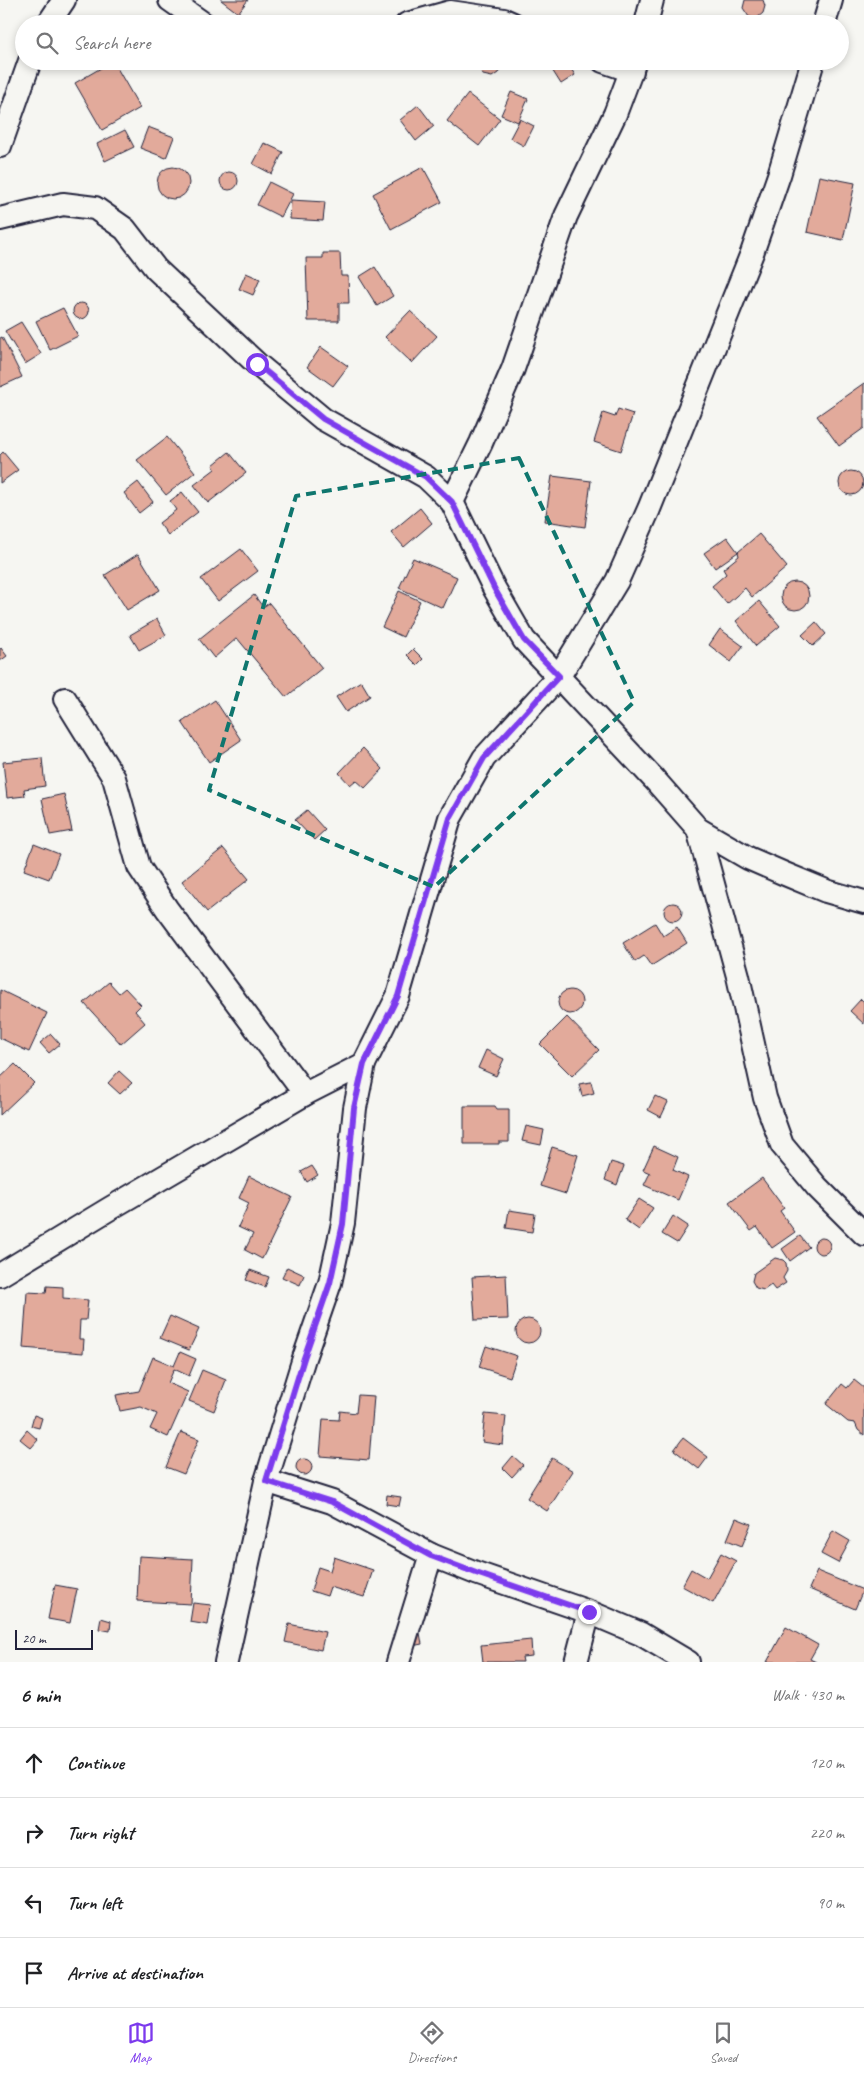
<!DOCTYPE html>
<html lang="en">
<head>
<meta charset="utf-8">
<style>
  :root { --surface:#fff; --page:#f6f6f6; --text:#202124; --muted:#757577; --line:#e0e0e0; --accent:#7c3aed }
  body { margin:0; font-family:Caveat,sans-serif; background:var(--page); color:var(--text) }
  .scale { position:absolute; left:15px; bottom:12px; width:78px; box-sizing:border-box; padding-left:5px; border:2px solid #22223b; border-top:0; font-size:14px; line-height:18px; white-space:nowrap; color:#22223b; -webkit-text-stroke:4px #f6f6f2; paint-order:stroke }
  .stop { position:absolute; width:15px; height:15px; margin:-11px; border:4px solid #7c3aed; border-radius:50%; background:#fff }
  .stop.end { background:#7c3aed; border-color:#fff; box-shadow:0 1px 5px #0008 }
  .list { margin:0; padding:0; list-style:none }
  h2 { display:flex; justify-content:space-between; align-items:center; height:65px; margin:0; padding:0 20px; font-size:21px }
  h2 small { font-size:16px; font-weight:400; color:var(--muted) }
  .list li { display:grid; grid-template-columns:32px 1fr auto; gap:15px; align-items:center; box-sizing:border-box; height:70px; padding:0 20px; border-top:1px solid var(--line) }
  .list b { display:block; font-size:19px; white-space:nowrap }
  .list em { font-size:16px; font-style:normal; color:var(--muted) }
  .icon { flex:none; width:28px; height:28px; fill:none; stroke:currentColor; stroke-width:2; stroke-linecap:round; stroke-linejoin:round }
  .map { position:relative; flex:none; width:864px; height:1662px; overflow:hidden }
  .search { position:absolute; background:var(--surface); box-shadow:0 2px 8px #0003; left:15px; right:15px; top:15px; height:55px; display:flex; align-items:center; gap:12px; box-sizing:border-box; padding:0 18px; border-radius:28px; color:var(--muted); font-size:19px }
  .sheet { height:345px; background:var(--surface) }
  nav { display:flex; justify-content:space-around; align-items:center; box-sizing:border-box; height:70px; border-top:1px solid var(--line); background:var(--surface); font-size:14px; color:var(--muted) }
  nav a { display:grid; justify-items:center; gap:2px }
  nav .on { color:var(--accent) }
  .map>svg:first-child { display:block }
</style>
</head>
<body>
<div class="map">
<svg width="864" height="1662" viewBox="0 0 864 1662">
  <rect width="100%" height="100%" fill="#f6f6f2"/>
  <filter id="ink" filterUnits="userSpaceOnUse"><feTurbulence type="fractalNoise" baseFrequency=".02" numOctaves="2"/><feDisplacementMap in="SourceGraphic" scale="10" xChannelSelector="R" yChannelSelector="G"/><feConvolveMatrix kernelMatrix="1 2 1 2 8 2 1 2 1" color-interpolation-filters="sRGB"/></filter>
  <g filter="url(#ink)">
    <g fill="#e2aa9b" stroke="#22223b">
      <path d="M221,0H248L238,13Z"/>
      <path d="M745,0H763L765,6L763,13L757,18L749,17L743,8Z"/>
      <path d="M113,61L140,108L102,130L75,83Z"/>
      <path d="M480,61H499L500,69L498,73L492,77L483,75L479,68Z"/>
      <path d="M554,61H566L575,75L561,84L549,65Z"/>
      <path d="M511,92L528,99L518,122L501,115Z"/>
      <path d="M468,94L500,119L479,146L447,121Z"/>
      <path d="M418,105L434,126L416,141L400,120Z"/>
      <path d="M520,119L534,126L524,146L510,138Z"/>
      <path d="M148,127L174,137L166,158L140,148Z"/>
      <path d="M125,130L134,147L105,161L97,144Z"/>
      <path d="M264,143L283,152L272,174L253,164Z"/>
      <path d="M423,167L442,202L391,229L373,194Z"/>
      <circle cx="173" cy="183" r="16"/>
      <circle cx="229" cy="181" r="9"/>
      <path d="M819,176L855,183L843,240L807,232Z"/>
      <path d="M269,182L293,194L281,217L257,205Z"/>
      <path d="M291,200L325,202L323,221L290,219Z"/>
      <path d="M323,253H340L341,276H348L349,303H339V321H308L306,258H323Z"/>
      <path d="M375,267L393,296L377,306L359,277Z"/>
      <path d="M246,273L260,279L253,295L239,289Z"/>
      <circle cx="81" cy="311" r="8"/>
      <path d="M63,308L78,336L50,350L36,321Z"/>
      <path d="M410,311L437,336L412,363L385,337Z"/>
      <path d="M21,322L41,354L25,364L5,331Z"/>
      <path d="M2,337L22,377L0,387V338Z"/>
      <path d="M321,347L348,366L333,386L307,367Z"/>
      <path d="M864,383V428L839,446L817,416Z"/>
      <path d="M618,409L633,414L621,451L594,442L603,413L615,417Z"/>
      <path d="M167,437L195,472L166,495L137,460Z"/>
      <path d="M3,452L18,470L0,483V455Z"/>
      <path d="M229,452L246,473L208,503L194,485L215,469L213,465Z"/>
      <circle cx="851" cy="483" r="12"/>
      <path d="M552,476L591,481L585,527L545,521Z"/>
      <path d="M138,482L153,502L139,513L124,493Z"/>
      <path d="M182,492L198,512L168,535L159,523L176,510L170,501Z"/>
      <path d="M420,508L432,523L404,547L391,532Z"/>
      <path d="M759,534L787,567L752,597L745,588L727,604L712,586L726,574L723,569L739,556L738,552Z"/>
      <path d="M727,537L738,552L715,568L704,553Z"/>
      <path d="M241,549L258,571L218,601L201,579Z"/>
      <path d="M138,554L160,590L127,610L105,575Z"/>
      <path d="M413,558L457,577L443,608L399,588Z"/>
      <circle cx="795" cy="596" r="14"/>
      <path d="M399,591L420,601L403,637L382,627Z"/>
      <path d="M254,595L263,607L269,603L322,668L286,697L237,638L214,658L199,639Z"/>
      <path d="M759,601L780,626L756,646L736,621Z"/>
      <path d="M157,619L166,635L139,650L130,635Z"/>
      <path d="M816,622L826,634L813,646L802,635Z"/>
      <path d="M720,629L743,646L731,662L709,645Z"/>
      <path d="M1,648L7,656L0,661V649Z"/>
      <path d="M413,649L423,659L417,665L407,655Z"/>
      <path d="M361,681L370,696L346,712L336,697Z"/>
      <path d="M215,700L241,740L209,762L182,722Z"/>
      <path d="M363,748L383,769L365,788L356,780L350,785L339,773Z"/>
      <path d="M42,758L45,786L24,789L25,796L7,798L3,762Z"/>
      <path d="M64,794L72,831L50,835L42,799Z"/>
      <path d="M307,810L325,830L314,840L295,820Z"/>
      <path d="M34,844L59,854L49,879L24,870Z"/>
      <path d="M223,848L249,879L207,912L182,881Z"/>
      <circle cx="673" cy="912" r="9"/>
      <path d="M655,923L663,936L677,927L687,943L651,966L644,956L635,962L623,943Z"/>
      <path d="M109,982L119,993L125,988L141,1005L135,1011L145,1023L121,1044L84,1003Z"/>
      <path d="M0,990L47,1013L29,1052L0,1038Z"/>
      <circle cx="570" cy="1002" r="12"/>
      <path d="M861,999L864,1002V1024L850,1011Z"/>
      <path d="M567,1017L599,1050L572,1076L540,1044Z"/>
      <path d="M51,1034L60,1044L49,1053L40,1043Z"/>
      <path d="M486,1050L504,1059L496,1076L478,1068Z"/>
      <path d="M15,1064L34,1083L0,1115V1078Z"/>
      <path d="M119,1071L132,1083L120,1094L108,1083Z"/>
      <path d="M591,1082L594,1093L582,1096L579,1084Z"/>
      <path d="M655,1096L668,1102L661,1117L648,1110Z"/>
      <path d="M464,1106H495L497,1109H509V1142H499V1144H464Z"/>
      <path d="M526,1126L544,1130L541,1145L522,1141Z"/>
      <path d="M654,1146L678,1157L673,1170L688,1177L678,1200L644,1185L650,1173L643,1170Z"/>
      <path d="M552,1147L578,1155L566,1194L540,1186Z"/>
      <path d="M611,1162L624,1166L617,1185L605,1180Z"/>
      <path d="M312,1166L318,1175L307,1182L301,1172Z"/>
      <path d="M249,1176L292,1197L262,1259L245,1250L253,1234L238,1227L249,1203L239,1198Z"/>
      <path d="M762,1178L784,1208L780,1211L795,1232L772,1248L757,1227L751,1231L729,1202Z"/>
      <path d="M639,1199L653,1208L639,1230L625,1220Z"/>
      <path d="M509,1210L535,1214L532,1232L506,1228Z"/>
      <path d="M673,1216L688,1226L677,1243L662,1234Z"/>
      <path d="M800,1236L809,1247L790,1261L782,1249Z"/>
      <circle cx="822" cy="1246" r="8"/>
      <path d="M775,1258L783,1260L786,1263L787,1271L783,1278L786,1283L775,1290L771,1285L764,1290L756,1288L752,1281L754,1273Z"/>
      <path d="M287,1267L304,1275L300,1285L282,1277Z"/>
      <path d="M250,1270L269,1277L265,1287L246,1280Z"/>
      <path d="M506,1275L508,1319L475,1320L472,1277Z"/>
      <path d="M47,1286L63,1287V1298L88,1300L86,1320H80L79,1339H84L83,1353L23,1348L27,1292L46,1293Z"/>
      <path d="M170,1316L199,1329L189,1350L160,1338Z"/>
      <circle cx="528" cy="1331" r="12"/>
      <path d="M486,1346L517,1356L510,1377L479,1367Z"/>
      <path d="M180,1352L196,1359L189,1376L174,1369L168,1383L188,1392L168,1437L150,1429L157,1414L141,1407L120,1411L116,1395L139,1391L153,1357L174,1366Z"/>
      <path d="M202,1370L226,1380L214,1411L189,1401Z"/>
      <path d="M854,1380L864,1388V1435L858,1430L855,1423L848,1422L826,1404L842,1384L847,1388Z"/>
      <path d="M358,1395L374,1396L369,1460L320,1456L323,1419L339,1420L340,1411L356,1413Z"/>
      <path d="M485,1414L506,1416L503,1445L482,1442Z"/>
      <path d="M34,1415L42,1418L39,1428L31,1426Z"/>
      <path d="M27,1430L38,1440L31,1448L20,1439Z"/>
      <path d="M181,1432L199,1439L184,1474L166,1467Z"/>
      <path d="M683,1438L708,1457L699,1469L674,1450Z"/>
      <path d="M513,1456L523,1465L512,1477L503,1468Z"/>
      <path d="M552,1458L573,1471L547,1511L527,1498Z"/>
      <circle cx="304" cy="1467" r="8"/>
      <path d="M387,1495L401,1497L399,1506L386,1504Z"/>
      <path d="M736,1518L751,1524L742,1546L727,1540Z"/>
      <path d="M833,1531L850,1541L838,1563L821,1554Z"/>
      <path d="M721,1553L736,1561L713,1603L682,1586L691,1569L707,1578Z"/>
      <path d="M139,1556L193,1559L191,1604L137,1601Z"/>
      <path d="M334,1557L373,1570L364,1597L330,1587L327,1596L311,1591L318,1567L330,1571Z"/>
      <path d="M817,1571L863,1590L855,1609L809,1589Z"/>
      <path d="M55,1585L77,1589L70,1623L48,1619Z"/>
      <path d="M193,1603L211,1605L208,1625L190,1622Z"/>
      <path d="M101,1618L111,1621L110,1631L99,1629Z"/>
      <path d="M289,1624L325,1632L321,1650L285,1642Z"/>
      <path d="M786,1627L818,1645L810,1659L816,1662H767Z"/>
      <path d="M420,1633L422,1644L412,1646L410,1634Z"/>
      <path d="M531,1640L532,1656L522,1657L523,1662H483L481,1645Z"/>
    </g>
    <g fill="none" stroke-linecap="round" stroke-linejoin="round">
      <g stroke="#22223b" stroke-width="26">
        <g id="street">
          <path d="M170,0L204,24"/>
          <path d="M48,24L64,0"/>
          <path d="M407,24L450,12L504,20L513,24"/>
          <path d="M646,24L652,0"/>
          <path d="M824,24L831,0"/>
          <path d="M603,61L632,71"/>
          <path d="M0,146L30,61"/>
          <path d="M0,219L63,204L95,208L125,229L156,269L257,364L323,419L426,477L452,502L494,588L524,640L654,779L698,829L748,858L785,874L826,891L864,902"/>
          <path d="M452,502L481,443L513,369L566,216L615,114L635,61"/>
          <path d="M65,699L114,778L139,867L167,909L305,1094"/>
          <path d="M698,829L738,976L765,1098L782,1145L817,1187L864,1234"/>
          <path d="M0,1275L109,1209L305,1094L364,1064L398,996L450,818L484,758L559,676L617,581L649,509L752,253L779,175L813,61"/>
          <path d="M266,1481L332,1502L431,1555L476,1573L589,1612L641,1634L688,1662"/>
          <path d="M226,1662L266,1481L304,1358L330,1283L343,1223L355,1108L364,1064"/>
          <path d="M398,1662L431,1555"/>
          <path d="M576,1662L589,1612"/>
        </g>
      </g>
      <use href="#street" stroke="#f6f6f2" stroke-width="22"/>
    </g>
  </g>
  <g fill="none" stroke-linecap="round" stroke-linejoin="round" filter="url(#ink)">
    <path stroke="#7c3aed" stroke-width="6" d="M257,364L323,419L426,477L452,502L494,588L524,640L559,676L484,758L450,818L398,996L364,1064L354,1108L343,1224L330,1283L304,1358L266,1481L332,1502L431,1556L476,1573L589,1612"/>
  </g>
  <path fill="none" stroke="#0f766e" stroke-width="4" stroke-dasharray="10 6" stroke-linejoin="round" d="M519,458L634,702L434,887L209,790L296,496Z"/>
</svg>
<div class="scale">20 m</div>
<div class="stop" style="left:257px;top:364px"></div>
<div class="stop end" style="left:589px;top:1612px"></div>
<div class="search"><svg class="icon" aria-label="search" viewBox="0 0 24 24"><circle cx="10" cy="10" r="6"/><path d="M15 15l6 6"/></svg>Search here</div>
</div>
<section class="sheet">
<h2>6 min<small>Walk · 430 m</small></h2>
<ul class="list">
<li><svg class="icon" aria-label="ahead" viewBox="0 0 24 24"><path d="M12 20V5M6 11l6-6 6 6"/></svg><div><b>Continue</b></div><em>120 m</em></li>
<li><svg class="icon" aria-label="right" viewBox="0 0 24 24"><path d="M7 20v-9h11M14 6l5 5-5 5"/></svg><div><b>Turn right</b></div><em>220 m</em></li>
<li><svg class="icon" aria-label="left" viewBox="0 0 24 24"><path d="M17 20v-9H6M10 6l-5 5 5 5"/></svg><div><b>Turn left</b></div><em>90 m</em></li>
<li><svg class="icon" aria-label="arrive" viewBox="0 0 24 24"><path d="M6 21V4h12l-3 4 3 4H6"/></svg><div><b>Arrive at destination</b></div></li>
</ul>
</section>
<nav>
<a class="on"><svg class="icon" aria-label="map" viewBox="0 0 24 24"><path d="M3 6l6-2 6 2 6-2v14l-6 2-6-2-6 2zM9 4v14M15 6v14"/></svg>Map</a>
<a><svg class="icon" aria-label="directions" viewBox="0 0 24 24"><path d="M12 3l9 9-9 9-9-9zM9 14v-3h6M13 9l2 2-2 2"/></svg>Directions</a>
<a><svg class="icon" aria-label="saved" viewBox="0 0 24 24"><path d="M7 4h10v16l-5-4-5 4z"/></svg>Saved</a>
</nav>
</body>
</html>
